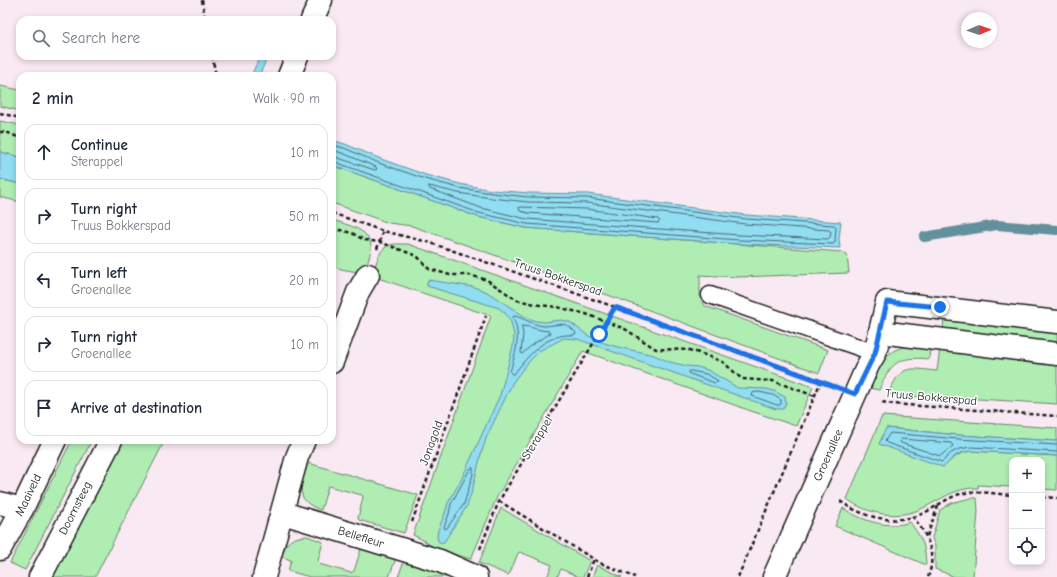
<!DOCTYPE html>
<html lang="en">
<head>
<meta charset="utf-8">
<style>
  :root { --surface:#fff; --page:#f6f6f7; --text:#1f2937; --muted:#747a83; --line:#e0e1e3 }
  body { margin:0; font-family:"Comic Neue",sans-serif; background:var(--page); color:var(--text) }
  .controls { position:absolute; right:12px; bottom:12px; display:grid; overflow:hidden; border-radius:8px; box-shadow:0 2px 6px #0003 }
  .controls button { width:36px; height:36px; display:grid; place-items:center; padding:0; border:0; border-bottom:1px solid var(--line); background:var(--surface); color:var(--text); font:20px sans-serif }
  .compass { position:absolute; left:961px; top:12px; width:36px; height:36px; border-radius:50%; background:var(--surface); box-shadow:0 2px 6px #0003; rotate:88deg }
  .stop { position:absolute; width:12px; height:12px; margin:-9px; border:3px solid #1a73e8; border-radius:50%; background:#fff }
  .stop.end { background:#1a73e8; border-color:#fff; box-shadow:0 1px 4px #0008 }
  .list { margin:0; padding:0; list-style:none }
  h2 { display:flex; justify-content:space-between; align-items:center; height:52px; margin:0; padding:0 16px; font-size:17px }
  h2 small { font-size:13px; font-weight:400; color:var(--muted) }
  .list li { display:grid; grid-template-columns:26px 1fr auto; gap:12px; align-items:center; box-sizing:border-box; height:56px; margin:0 8px 8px; padding:0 8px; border:1px solid var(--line); border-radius:12px }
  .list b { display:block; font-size:15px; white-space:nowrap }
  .list p { margin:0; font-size:13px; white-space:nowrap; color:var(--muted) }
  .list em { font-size:13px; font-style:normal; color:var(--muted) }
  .icon { flex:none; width:22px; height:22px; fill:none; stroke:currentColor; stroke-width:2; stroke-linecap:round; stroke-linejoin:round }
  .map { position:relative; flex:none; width:1057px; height:577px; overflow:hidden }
  .search { position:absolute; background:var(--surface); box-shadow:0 2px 6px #0003; left:16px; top:16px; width:320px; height:44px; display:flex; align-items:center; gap:10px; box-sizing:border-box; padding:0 14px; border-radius:12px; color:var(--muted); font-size:15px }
  .panel { position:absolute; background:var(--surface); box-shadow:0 2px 6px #0003; left:16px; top:72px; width:320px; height:372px; border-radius:12px }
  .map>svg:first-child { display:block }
</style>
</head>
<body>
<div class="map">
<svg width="1057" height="577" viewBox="0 0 1057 577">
  <rect width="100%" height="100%" fill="#f9e9f2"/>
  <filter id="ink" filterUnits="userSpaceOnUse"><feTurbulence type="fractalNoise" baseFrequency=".025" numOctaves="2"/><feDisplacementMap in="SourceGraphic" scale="8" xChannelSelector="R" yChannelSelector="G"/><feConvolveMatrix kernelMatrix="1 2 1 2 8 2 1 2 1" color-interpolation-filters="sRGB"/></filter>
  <g filter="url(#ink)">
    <g fill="#b0edb3" stroke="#668468">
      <path d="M0,86L20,90V111L0,106Z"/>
      <path d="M0,121L20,125V157L0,152Z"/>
      <path d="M332,165L478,217L526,228L842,252L847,255L849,273L737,277L700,275V298L705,306L828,350L819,373L619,299L412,226L389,223L332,203Z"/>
      <path d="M0,179L20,184V202L0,197Z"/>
      <path d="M332,220C347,225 372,229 371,249C370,257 366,266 363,273L341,269L332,266Z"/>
      <path d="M395,244H408L813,387L796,426L751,411L583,351L497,497L471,559C462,556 452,555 443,552C432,548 424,539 413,535L491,316L372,276C377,263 378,245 395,244Z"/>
      <path d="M944,317L1057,331V345L943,330Z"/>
      <path d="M911,345L930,347L929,359C898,356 891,362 879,390L869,388C881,363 882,351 911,345Z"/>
      <path d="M940,348L1057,363V404L931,396L930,398L888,394C902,364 907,368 937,371Z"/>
      <path d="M882,416L1057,428V441L959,435L887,428L946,465C954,457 959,453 971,451L1057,456V490L1042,489V460H1012V487L978,485V488C956,487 942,499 923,508C899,520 868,515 847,499Z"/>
      <path d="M72,440H92L25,570L10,563Z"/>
      <path d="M122,440H165L95,577H53Z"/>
      <path d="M308,463L418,495L404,533L359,520L358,518L363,497L362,495L328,486L321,510C293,500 301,486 308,463Z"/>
      <path d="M971,498H977L978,511L973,577H955L935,569V546L932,538L940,510L951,503Z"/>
      <path d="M501,508L590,561L583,577H579L561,569L557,577H547L552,565L520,552L518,553L510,573L508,575L479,563Z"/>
      <path d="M843,508C860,520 889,530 910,522C922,540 925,542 926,565L835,526Z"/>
      <path d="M307,536L323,542L318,561L319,564L351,573L354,571L361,549L396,558L389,577H310L288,571L291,560L282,557C285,542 291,537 307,536Z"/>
      <path d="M404,561L427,565L450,577H398Z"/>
      <path d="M597,565L622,577H592Z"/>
    </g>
    <g fill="#91ddf2" stroke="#62909c">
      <path d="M260,56H268L259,76H251Z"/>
      <path d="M332,140L345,144L381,159L426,175L460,184L492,190L529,193L588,194L746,215L841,222L839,239L840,248L738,244L526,228L478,217L332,165Z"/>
      <path d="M0,152L20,157V184L0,179Z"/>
      <path d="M428,280L474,287L487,292L524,316L536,321L545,322L561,320L570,322L587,335L601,342L618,347L654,355L670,362L687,366L698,367L708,370L738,388L767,389L774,391L785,397L786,403L783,409H776L577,339L564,338L539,351L526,365L513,382L487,436L481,454L472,491L467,506L444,542L442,543L438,541L437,537L438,530L445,513L448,503L462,478L500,395L505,377L513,346L514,335L511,322L505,313L499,308L427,286V283Z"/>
      <path d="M886,428L959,435L1057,441V456L971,451C964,452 958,453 953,458C949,461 947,465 943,467L879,444Z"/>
    </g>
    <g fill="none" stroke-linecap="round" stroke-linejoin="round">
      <g stroke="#4b6972" stroke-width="1">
        <path d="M332,145L344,148L379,163L425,179L459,188L492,193L528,197L587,198L746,219L834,225L836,227L835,242L833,244L739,240L527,224L479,213L332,161"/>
        <path d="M332,150L342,153L376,167L377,169L375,170L332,156"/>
        <path d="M429,186L458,193L491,198L528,202L587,203L745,224L829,230L831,232L830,237L828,239L739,235L527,219L481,208L430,189Z"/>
        <path d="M521,207L587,209L658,219L660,221L658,223L528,213L520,211L519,208Z"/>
        <path d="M514,316C523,317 532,325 544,326C551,326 559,323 566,325C570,327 574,330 576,333L574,335C547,333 529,354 514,374H512L510,372C515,354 522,335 513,318Z"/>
        <path d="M522,326C531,326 539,331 549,331L551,333L533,344L522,354L521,352L523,335Z"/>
        <path d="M691,371L706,374L717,380L718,382L715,383L690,374L689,372Z"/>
        <path d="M759,392L773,395L781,400V403L780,405H777L752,396L753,393Z"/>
        <path d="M901,439L951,443L953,446L940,456L901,443L900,441Z"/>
        <path d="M1057,445L958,439L890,433L885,441L887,443L942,462L951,453L959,449L971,447L1057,452"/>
        <path d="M473,468V474L464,504L447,528L445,529L444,527L449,514L451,504L470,469Z"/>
      </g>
      <path stroke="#62909c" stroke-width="10" d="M924,237L997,225L1057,230"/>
      <g stroke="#1c1c1c" stroke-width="19">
        <path id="lane" d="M710,295L875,353"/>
      </g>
      <g stroke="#1c1c1c" stroke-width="25">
        <g id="street">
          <path d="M312,20L321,0"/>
          <path d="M289,76L297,56"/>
          <path d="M880,332L1057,354"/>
          <path d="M332,362L358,292L368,275"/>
          <path d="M0,503L22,509"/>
          <path d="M283,513L440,561L476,577"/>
          <path d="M0,549L22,509L55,440"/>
          <path d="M40,577L111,440"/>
          <path d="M264,577L297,457L304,440"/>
          <path d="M774,577L868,365L875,353L887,302L1057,322"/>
        </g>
      </g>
      <g stroke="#1c1c1c" stroke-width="2.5" stroke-dasharray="4 3" stroke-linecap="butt">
        <path d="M202,0L205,20"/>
        <path d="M212,56L216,76"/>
        <path d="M0,113L20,118"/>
        <path d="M0,132H6L20,138"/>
        <path d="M332,213L383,231L428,242L615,307L829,384"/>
        <path d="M332,228L352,233L364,240L380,242L417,256L429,269L450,275H469L487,280L517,300L540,305L557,307L586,314L625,329L656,349L690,350L705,355L723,362L742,379L773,381L815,396"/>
        <path d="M377,249L383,231"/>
        <path d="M882,402L893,404L1057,416"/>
        <path d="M1042,497L1057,498"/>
        <path d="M499,501L600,563L635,577"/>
        <path d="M840,501C864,518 895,526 924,513C936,507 947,498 960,494C974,490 996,494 1012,495"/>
        <path d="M912,516C927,533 937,554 928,577"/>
        <path d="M412,522L486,316"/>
        <path d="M927,536L938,506"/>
        <path d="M480,549L499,501L615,307"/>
        <path d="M587,577L594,559"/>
        <path d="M738,577L821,381"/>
      </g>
      <use href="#lane" stroke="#fff" stroke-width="16"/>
      <use href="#street" stroke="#fff" stroke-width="22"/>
    </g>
  </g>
  <g fill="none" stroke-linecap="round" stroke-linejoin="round" filter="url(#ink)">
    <path stroke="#1a73e8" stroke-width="5" d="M599,334L615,307L855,394L875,353L887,302L940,307"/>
  </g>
  <g text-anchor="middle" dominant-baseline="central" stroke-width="3" stroke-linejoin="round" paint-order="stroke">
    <g font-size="12" fill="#1c1c1c" stroke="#fff">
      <text transform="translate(558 277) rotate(19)">Truus Bokkerspad</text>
      <text transform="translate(931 397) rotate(5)">Truus Bokkerspad</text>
      <text transform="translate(537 438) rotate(-59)">Sterappel</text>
      <text transform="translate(431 443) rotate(-70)">Jonagold</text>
      <text transform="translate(828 455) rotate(-66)">Groenallee</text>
      <text transform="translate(28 495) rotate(-64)">Maaiveld</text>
      <text transform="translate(75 508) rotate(-63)">Doornsteeg</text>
      <text transform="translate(361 537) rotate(17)">Bellefleur</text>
    </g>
  </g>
</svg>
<div class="controls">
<button>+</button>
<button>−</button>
<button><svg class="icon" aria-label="locate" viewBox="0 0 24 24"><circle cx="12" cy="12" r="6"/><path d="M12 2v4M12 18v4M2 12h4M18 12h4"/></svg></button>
</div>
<svg class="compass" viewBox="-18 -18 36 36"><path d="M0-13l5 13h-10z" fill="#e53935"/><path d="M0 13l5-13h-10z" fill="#747a83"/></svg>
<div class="stop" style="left:599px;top:334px"></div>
<div class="stop end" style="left:940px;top:307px"></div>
<div class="search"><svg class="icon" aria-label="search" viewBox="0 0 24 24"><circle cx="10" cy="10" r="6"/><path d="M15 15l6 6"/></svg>Search here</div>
<section class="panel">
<h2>2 min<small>Walk · 90 m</small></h2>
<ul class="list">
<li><svg class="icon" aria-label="ahead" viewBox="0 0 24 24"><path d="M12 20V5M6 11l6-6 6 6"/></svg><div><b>Continue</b><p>Sterappel</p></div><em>10 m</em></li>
<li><svg class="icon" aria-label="right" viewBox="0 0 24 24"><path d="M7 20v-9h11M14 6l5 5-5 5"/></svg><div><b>Turn right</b><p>Truus Bokkerspad</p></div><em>50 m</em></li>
<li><svg class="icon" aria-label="left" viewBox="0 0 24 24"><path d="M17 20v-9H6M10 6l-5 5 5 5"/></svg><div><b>Turn left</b><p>Groenallee</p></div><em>20 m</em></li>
<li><svg class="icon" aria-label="right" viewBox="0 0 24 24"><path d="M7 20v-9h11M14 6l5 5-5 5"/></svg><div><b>Turn right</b><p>Groenallee</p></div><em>10 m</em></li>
<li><svg class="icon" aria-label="arrive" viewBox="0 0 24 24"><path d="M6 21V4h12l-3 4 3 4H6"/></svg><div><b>Arrive at destination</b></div></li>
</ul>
</section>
</div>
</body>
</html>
